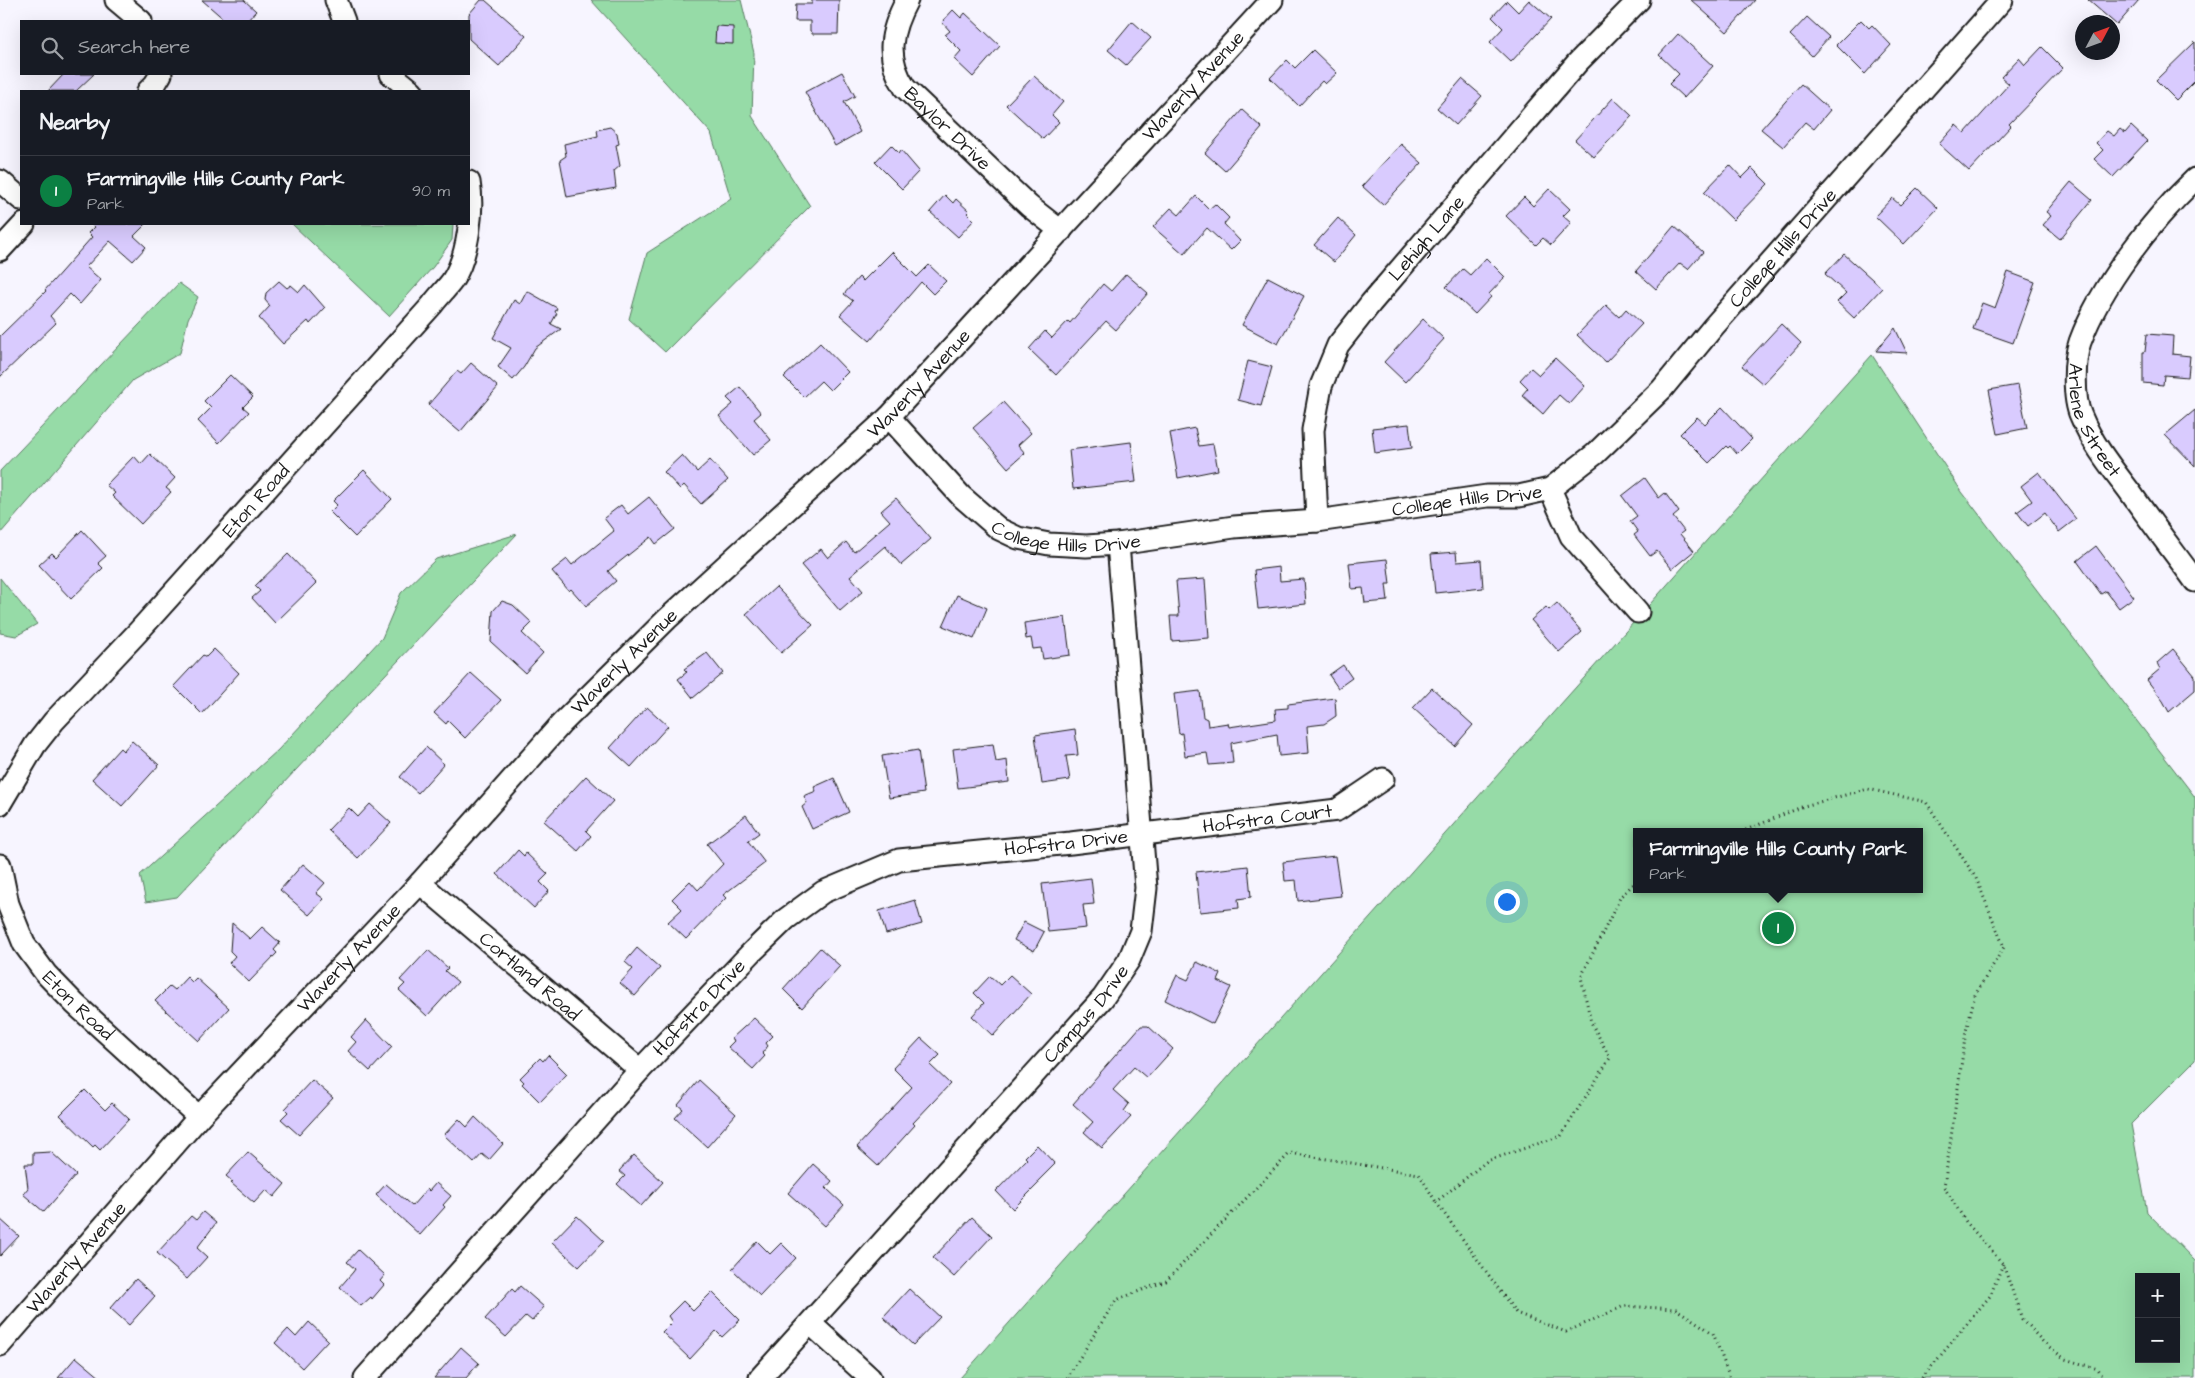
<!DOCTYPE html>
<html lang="en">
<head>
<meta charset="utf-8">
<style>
  :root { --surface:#171b24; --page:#20242c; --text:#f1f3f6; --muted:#9ea1a6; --line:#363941; --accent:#0b8043 }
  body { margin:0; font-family:"Architects Daughter",sans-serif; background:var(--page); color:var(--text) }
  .controls { position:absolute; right:15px; bottom:15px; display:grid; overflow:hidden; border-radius:0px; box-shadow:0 5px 20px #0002 }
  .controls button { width:45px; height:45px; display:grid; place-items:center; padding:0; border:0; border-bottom:1px solid var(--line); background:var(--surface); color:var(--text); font:25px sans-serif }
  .compass { position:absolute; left:2075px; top:15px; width:45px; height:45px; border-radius:50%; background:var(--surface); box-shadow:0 5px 20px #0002; rotate:49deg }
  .you { position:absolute; left:1506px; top:901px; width:18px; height:18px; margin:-12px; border:4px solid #fff; border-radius:50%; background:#1a73e8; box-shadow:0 0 0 8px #1a73e833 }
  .badge { display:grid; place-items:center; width:32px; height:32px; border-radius:50%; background:var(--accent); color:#fff; font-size:16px; font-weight:700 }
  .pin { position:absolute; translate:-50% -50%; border:2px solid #fff; box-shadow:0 1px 5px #0006 }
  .popup { position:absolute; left:1633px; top:828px; width:290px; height:65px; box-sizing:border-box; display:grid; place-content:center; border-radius:0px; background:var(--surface); filter:drop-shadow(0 1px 4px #0005); font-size:16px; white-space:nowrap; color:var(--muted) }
  .popup b { font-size:19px; color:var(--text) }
  .popup::after { content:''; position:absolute; left:50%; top:100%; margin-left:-10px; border:10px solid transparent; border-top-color:var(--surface) }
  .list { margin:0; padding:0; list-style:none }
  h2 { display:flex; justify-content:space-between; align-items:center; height:65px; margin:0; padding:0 20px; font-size:21px }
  h2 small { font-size:16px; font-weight:400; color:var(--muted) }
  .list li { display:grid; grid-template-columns:32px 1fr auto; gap:15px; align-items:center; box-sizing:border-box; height:70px; padding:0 20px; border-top:1px solid var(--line) }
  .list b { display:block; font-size:19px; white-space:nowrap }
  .list p { margin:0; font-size:16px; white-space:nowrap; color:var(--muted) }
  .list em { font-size:16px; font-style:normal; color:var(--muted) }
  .icon { flex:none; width:28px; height:28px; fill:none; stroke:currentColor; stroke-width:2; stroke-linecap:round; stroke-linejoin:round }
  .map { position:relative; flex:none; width:2195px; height:1378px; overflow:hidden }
  .search { position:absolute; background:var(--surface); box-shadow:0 5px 20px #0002; left:20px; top:20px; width:450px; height:55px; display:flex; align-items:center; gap:12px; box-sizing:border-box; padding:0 18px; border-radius:0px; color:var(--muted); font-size:19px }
  .panel { position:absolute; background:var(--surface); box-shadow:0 5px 20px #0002; left:20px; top:90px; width:450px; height:135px; border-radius:0px }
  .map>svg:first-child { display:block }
</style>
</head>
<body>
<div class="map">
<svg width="2195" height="1378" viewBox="0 0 2195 1378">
  <rect width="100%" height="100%" fill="#f7f5ff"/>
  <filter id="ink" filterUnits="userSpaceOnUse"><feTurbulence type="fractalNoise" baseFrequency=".02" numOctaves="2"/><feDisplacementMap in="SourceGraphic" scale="10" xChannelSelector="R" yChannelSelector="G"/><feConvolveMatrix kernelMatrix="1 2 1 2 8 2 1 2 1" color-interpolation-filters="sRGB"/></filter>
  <g filter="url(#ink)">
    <g fill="#96dba7" stroke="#597c62" fill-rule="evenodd">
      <path d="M591,0H741L754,53L752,116L810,206L665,352L629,319L647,253L731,199L711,133Z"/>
      <path d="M292,224H453L452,240L433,267L389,316Z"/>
      <path d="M179,283L198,297L188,319L180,353L133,380L0,534V471Z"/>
      <path d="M1872,355L1962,492L2195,797V1060L2131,1124L2147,1212L2195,1261V1378H960ZM1637,832H1919V889H1637ZM2139,1277H2176V1359H2139Z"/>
      <path d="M517,534L177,897L146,902L140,875L278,750L382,638L401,593L436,559Z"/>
      <path d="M0,578L37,624L16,636L0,633Z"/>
    </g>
    <g fill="#d9cbfe" stroke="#1c1c1c">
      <path d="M202,0H244L256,11L247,21H226Z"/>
      <path d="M481,0H485L526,36L499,66L469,39V14Z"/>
      <path d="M812,0H839L838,34H812V32L810,31V21H795L796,4H812Z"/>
      <path d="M1529,0L1551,19L1511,62L1490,42L1503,28L1492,17L1507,1L1518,12Z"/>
      <path d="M1691,0H1755L1727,32Z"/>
      <path d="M2088,0H2139L2117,25Z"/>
      <path d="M953,10L961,18L965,13L1000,46L973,77L954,59L961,51L945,35L950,31L942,22Z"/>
      <path d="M1807,17L1829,37L1812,56L1790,35Z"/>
      <path d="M1861,20L1869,28L1872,25L1891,45L1865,74L1836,45Z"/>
      <path d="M1132,21L1151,38L1126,65L1108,50Z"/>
      <path d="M716,26L733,27V44L715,43Z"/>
      <path d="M1678,34L1713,66L1684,98L1669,84L1679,74L1659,55Z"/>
      <path d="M2195,42V81L2176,100L2156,80Z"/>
      <path d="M2042,47L2063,68L2009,124L2011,126L1969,171L1939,144L1956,125L1965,133L2009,84L2001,77L2019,58L2025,65Z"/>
      <path d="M1313,50L1337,73L1325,84L1322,81L1299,106L1270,78L1287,60L1295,68Z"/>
      <path d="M842,72L855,96L844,102L860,132L835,146L805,92Z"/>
      <path d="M64,74H94L76,91H48Z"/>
      <path d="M1034,76L1063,102L1052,115L1059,122L1043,139L1006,105Z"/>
      <path d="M1462,79L1482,96L1456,125L1437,108Z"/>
      <path d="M1801,84L1830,110L1814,129L1805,122L1783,147L1761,129Z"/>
      <path d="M1613,98L1632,116L1594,157L1575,140Z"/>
      <path d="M1242,110L1262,128L1225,171L1205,153Z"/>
      <path d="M2131,126L2147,141L2113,177L2094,159L2103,150L2096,143L2107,131L2114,136L2120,129L2125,133Z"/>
      <path d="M610,127L617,133L619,144L616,145L620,166L614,171L616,188L567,197L560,160L566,156L564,144L598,136L597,130Z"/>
      <path d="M1401,144L1422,163L1383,205L1362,186Z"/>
      <path d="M891,145L899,153L901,150L919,171L902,189L875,162Z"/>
      <path d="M1730,165L1742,178L1752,168L1768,184L1733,220L1704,192Z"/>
      <path d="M2071,182L2092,200L2060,239L2043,225L2051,216L2046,212Z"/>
      <path d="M1917,188L1938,208L1904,244L1875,216L1892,198L1900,205Z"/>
      <path d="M1549,189L1570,209L1563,216L1571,223L1551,245L1543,238L1536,245L1506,216L1524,197L1533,206Z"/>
      <path d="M945,195L953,203L956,199L969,211L967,213L974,220L958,237L930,212Z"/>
      <path d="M1196,196L1209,209L1215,204L1229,218L1224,224L1240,241L1231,250L1207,228L1184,254L1153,227L1171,208L1179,215Z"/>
      <path d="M1338,218L1356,235L1334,262L1314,245Z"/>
      <path d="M91,224H146L134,236L146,247L133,261L110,241L86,267L101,280L80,304L70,294L50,316L56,323L0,377V336L46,291L45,290L92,237L88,233L94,227Z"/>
      <path d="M1674,226L1703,252L1688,269L1680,263L1656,289L1636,271Z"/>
      <path d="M892,252L917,277L929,265L946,281L933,294L921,282L870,341L840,315L853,301L844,294L859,277L863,281Z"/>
      <path d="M1844,254L1882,288L1854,318L1837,302L1846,293L1825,274Z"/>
      <path d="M1486,258L1505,277L1489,294L1491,297L1475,314L1446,287L1463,269L1470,275Z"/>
      <path d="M2008,272L2035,282L2013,343L1973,329L1982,303L1995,308Z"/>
      <path d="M1126,274L1148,293L1116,330L1106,321L1056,375L1029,349L1045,331L1052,338L1068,321L1070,323L1103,284L1111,291Z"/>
      <path d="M1268,277L1304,296L1278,344L1242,325Z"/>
      <path d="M279,281L287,288L291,285L299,292L305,285L325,308L310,324L308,321L283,344L259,318L270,306L265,300L266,293Z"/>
      <path d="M527,291L557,308L555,312L557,313L551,324L561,329L535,348L524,367L513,380L498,367L511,348L493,338L514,300L520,304Z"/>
      <path d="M1606,305L1619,317L1626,309L1642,324L1606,362L1577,335Z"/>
      <path d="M1423,319L1444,339L1405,382L1384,362Z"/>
      <path d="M1781,324L1801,343L1763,384L1742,366Z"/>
      <path d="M1895,328L1907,353L1876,351Z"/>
      <path d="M2147,334L2173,336L2172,354L2190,356L2188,377L2164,375L2163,385L2143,383V352H2145Z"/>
      <path d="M820,343L848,372L830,390L821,381L804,397L784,377Z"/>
      <path d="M1555,358L1585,386L1569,404L1559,395L1543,414L1522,395L1528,388L1520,380L1531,368L1539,375Z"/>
      <path d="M1248,361L1272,367L1261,406L1238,400Z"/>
      <path d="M471,363L498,387L460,432L428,405L457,371L461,374Z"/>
      <path d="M230,375L253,397L243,407L249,412L219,443L198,421L211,408L204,401Z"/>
      <path d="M2018,385L2027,428L1998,434L1989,390Z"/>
      <path d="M740,387L761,413L754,419L771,440L753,455L719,416L733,404L727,398Z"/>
      <path d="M1003,402L1031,433L1018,445L1025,453L1008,468L973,428Z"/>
      <path d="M1722,407L1752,439L1737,454L1730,446L1728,448L1726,446L1709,463L1680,434L1697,417L1705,424Z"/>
      <path d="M2195,410V466L2165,435Z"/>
      <path d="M1409,424L1412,448L1375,453L1372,428Z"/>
      <path d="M1195,428L1199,446L1213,444L1218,470L1178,478L1170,433Z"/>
      <path d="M1131,442L1136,482L1073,489L1069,450Z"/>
      <path d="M150,454L175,478L166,488L171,492L141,524L112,496L115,493L106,485L134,456L141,464Z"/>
      <path d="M682,455L697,472L710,460L728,480L701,504L684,485L680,489L664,472Z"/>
      <path d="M364,470L392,499L355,537L330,512L337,505L333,501Z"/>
      <path d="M2039,472L2076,519L2059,532L2045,513L2028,526L2017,512L2032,501L2021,486Z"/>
      <path d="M1645,478L1659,498L1665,493L1679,512L1673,517L1684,531L1680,534L1694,551L1672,569L1657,551L1650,556L1634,535L1638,532L1630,521L1637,516L1622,496Z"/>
      <path d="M649,497L675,529L656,544L651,537L608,571L616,581L586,606L571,589L569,591L552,571L567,559L572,565L614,531L604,518L621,505L628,514Z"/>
      <path d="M896,498L931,539L901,565L885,546L850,576L863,591L840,611L801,565L821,549L828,558L846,542L854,552L890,521L881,511Z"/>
      <path d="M82,530L106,556L98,563L103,568L71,599L39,565L52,553L56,557Z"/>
      <path d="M2096,546L2134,597L2119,608L2106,591L2101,594L2077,561Z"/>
      <path d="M1456,552L1457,562L1481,560L1483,588L1435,593L1431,554Z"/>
      <path d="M288,554L316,583L275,623L252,598L260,591L255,586Z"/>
      <path d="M1387,559L1390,584H1386L1388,601L1365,603L1363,588L1352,589L1349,563Z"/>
      <path d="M1279,567L1280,581L1304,579L1306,604L1258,609L1254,570Z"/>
      <path d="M1205,579L1209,638L1172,641L1170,616H1179L1176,581Z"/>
      <path d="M776,587L813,625L781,653L746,614Z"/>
      <path d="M957,595L987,608L974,639L943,626Z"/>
      <path d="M502,601L513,605L532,623L522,633L543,653L525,673L491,642L493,611Z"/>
      <path d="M1557,603L1582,632L1559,652L1531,620L1546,607L1549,610Z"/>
      <path d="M1065,617L1070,655L1043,659L1041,648L1033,649L1031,638L1026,639L1024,623Z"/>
      <path d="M214,649L239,673L202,714L174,686L203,655L206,657Z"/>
      <path d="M2173,649L2195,676V690L2169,712L2163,701L2147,680L2160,669L2157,663Z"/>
      <path d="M707,653L723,673L693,698L678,679L687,672L684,669Z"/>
      <path d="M1343,665L1352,678L1338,688L1329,675Z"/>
      <path d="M471,673L501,700L465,738L448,721L446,724L434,713Z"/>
      <path d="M1432,688L1473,725L1455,746L1413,708Z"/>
      <path d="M1200,691L1203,717L1207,719L1208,726L1228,723L1229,727L1276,720L1275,709L1288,708V704L1335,698L1336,716L1324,724L1307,726L1309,753L1279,756L1277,734L1231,743L1233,763L1209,765L1207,753L1185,756L1182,733L1179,734L1174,694Z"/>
      <path d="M647,707L668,726L631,767L610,748Z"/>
      <path d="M1075,729L1078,755L1066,756L1070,780L1042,784L1035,735Z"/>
      <path d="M132,741L159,765L122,806L92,779L120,748L123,751Z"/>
      <path d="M993,744L996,762L1007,760L1009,782L958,788L953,749Z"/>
      <path d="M426,747L444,764L418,793L400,777Z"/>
      <path d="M918,750L924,793L889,798L882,756Z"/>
      <path d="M586,776L613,801L586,831L591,836L578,851L544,821Z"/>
      <path d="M834,778L849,812L812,829L802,807L807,803L804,796L816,791L814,787Z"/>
      <path d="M370,804L391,823L358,858L328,830L349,808L358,817Z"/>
      <path d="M746,815L759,833L748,841L765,863L723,895L726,898L686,939L668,922L682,909L672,899L690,881L698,890L723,864L707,844Z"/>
      <path d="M518,850L524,856L526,853L548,874L540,882L549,891L534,908L497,874Z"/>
      <path d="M1335,856L1341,896L1298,901L1296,880L1285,881L1283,862Z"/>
      <path d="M303,864L325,883L316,893L324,899L309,915L280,890Z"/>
      <path d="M1248,866L1251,897L1238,899L1239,908L1200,912L1196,872Z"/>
      <path d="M1091,878L1094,904L1083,905L1086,928L1048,932L1042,884Z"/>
      <path d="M915,900L922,924L886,934L879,911Z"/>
      <path d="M1024,922L1044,932L1034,951L1014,940Z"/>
      <path d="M232,923L250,939L262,927L280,943L274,950L277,953L249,982L229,963L235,956L230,951Z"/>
      <path d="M637,948L660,968L635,996L620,983L633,969L625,962Z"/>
      <path d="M820,948L840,966L802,1008L783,989Z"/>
      <path d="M428,950L448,968L445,971L458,982L427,1016L399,990L405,984L400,980Z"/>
      <path d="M1197,962L1221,974L1218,981L1231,987L1213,1024L1165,1000L1177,975L1188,980Z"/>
      <path d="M1010,975L1031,994L993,1036L972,1016L984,1003L974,993L990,976L1000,985Z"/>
      <path d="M187,977L192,982L196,978L229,1008L199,1041L155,1001L170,986L175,990Z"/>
      <path d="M754,1018L773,1036L766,1043L768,1046L762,1053L765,1056L753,1069L728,1047L734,1041L732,1038Z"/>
      <path d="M366,1020L392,1047L370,1071L348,1051L356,1042L351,1037Z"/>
      <path d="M1141,1026H1148L1173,1049L1147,1078L1134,1067L1113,1090L1129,1104L1124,1111L1131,1117L1102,1148L1084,1132L1093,1122L1073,1104Z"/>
      <path d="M921,1038L940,1055L930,1065L950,1084L913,1123L915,1125L878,1166L857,1147L912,1087L893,1068Z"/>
      <path d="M548,1055L567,1074L540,1102L522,1084L524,1082L520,1078L540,1058L543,1061Z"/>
      <path d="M312,1080L333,1098L299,1135L281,1119L288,1112L285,1109Z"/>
      <path d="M699,1080L736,1114L707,1147L675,1118L683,1109L678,1105Z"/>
      <path d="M85,1090L105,1110L112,1103L129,1119L100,1150L95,1145L93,1147L60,1115Z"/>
      <path d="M475,1117L503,1144L489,1160L482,1154L474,1163L444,1135L459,1119L467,1127Z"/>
      <path d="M1037,1145L1055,1164L1038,1181L1039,1183L1013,1209L996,1191L1027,1159L1025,1157Z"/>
      <path d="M51,1152L76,1175L44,1212L23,1194L28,1188L25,1164H33V1153Z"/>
      <path d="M248,1152L285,1184L274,1197L266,1190L254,1203L231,1183L233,1182L226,1176Z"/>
      <path d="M634,1155L663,1182L641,1206L617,1184L625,1176L619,1171Z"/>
      <path d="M813,1164L832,1181L826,1188L844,1205L825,1226L788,1193Z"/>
      <path d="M436,1183L451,1196L443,1205L445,1207L420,1235L376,1195L386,1184L412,1206L427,1189L429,1191Z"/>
      <path d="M203,1212L216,1223L197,1248L207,1257L187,1279L157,1253L191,1216L196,1220Z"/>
      <path d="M577,1216L604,1241L579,1267L552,1242Z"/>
      <path d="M972,1217L992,1236L954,1277L933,1258Z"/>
      <path d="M0,1219L19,1236L0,1256Z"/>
      <path d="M757,1241L770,1254L781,1243L796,1258L760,1296L732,1269Z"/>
      <path d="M358,1250L385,1275L380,1281L384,1285L372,1299L371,1297L361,1306L340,1287L353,1272L355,1269L347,1262Z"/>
      <path d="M136,1279L155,1296L129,1325L110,1308Z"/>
      <path d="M520,1286L544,1307L532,1321L526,1316L506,1337L485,1319L512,1289L515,1292Z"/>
      <path d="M909,1289L940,1317L913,1345L883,1317Z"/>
      <path d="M712,1292L740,1320L722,1337L716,1331L690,1359L662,1332L672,1322L668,1316L683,1301L693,1311Z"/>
      <path d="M309,1322L328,1340L302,1368L275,1343L288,1329L296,1337Z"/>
      <path d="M461,1347L479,1363L466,1378H434Z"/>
      <path d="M76,1357L101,1378H58Z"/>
    </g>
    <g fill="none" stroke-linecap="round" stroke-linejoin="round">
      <g stroke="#1c1c1c" stroke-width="25">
        <g id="minor">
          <path d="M116,0L141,21"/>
          <path d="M336,0L344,21"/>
          <path id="s1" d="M907,0C890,32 885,57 905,88L1029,206L1061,231"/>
          <path d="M391,74L412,91"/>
          <path d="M148,91L155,84L161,74"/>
          <path id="s2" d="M2195,179C2152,220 2101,285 2080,342C2074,359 2073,399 2081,416C2093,445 2112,468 2130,492C2151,522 2173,551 2195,581"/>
          <path d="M0,181L21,199"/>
          <path d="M0,250L24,224"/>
          <path id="s3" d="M889,417L961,496L999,529L1018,538L1049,544L1086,546L1118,544L1234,527L1317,521L1487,496H1519L1550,489L1595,454L1662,389L1714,326L2002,0"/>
          <path d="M1550,489L1571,536L1638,612"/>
          <path id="s4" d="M1317,521L1313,430L1321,386L1338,345L1371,303L1577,63L1639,0"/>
          <path id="s5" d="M0,804L35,745L54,721L137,633L432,305C438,297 446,289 452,281C468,257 474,209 469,182"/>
          <path id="s6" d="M0,865L8,904L24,944L46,974L75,1004L199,1117"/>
          <path id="s7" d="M420,883L640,1070"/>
          <path d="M811,1324L870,1378"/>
          <path id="s8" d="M0,1345L199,1117L420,883L562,723L667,619L889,417L1272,0"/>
          <path id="s9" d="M365,1378L640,1070L752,952L786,919L823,892L899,860L1071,843L1337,810L1383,779"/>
          <path id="s10" d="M760,1378L1103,998L1129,960L1141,931L1146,888L1118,544"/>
        </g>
      </g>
      <g stroke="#1c1c1c" stroke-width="3" stroke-dasharray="1 4" stroke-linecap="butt">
        <path d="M1741,832L1804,806L1868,789L1926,802L1976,878L2004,947L1975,995L1966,1031L1944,1187L1966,1222L2003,1264L2022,1319L2044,1343L2065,1359L2098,1369L2104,1378"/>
        <path d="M1637,881L1621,896L1581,977L1591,1022L1610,1058L1561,1136L1487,1161L1436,1202L1516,1313L1566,1332L1624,1306L1676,1309L1713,1333L1730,1378"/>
        <path d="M1067,1378L1116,1300L1166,1281L1290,1153L1419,1174L1436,1202"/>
        <path d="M1922,1378L1990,1296L2003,1264"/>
      </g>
      <use href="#minor" stroke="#fff" stroke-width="21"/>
    </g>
  </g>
  <g text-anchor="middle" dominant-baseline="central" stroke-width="4" stroke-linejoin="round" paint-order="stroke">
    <g font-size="19" fill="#1c1c1c" stroke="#fff">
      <text stroke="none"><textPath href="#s8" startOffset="1736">Waverly Avenue</textPath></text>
      <text stroke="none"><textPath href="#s1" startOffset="152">Baylor Drive</textPath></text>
      <text stroke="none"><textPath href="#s4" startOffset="319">Lehigh Lane</textPath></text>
      <text stroke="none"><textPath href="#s3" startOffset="1051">College Hills Drive</textPath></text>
      <text stroke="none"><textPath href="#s8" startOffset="1331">Waverly Avenue</textPath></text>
      <text stroke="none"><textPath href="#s2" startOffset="284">Arlene Street</textPath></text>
      <text stroke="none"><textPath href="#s3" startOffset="631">College Hills Drive</textPath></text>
      <text stroke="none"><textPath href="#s5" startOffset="398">Eton Road</textPath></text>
      <text stroke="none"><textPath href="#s3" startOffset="226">College Hills Drive</textPath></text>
      <text stroke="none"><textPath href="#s8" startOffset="926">Waverly Avenue</textPath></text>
      <text stroke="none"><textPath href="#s9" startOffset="1122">Hofstra Court</textPath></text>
      <text stroke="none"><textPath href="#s9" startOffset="919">Hofstra Drive</textPath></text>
      <text stroke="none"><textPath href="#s8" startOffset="521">Waverly Avenue</textPath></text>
      <text stroke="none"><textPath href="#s7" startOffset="144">Cortland Road</textPath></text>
      <text stroke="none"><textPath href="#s6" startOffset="165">Eton Road</textPath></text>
      <text stroke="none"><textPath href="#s9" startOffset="499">Hofstra Drive</textPath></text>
      <text stroke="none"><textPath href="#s10" startOffset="489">Campus Drive</textPath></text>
      <text stroke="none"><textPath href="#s8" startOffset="116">Waverly Avenue</textPath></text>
    </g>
  </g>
</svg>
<div class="controls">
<button>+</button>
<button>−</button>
</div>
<svg class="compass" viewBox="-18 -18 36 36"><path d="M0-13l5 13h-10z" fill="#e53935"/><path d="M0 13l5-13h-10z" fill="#9ea1a6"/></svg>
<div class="you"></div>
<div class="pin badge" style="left:1778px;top:928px">1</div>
<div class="popup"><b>Farmingville Hills County Park</b>Park</div>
<div class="search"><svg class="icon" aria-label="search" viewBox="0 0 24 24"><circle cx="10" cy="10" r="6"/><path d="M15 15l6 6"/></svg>Search here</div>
<section class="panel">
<h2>Nearby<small></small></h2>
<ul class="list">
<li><span class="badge">1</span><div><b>Farmingville Hills County Park</b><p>Park</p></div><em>90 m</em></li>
</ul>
</section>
</div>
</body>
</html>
